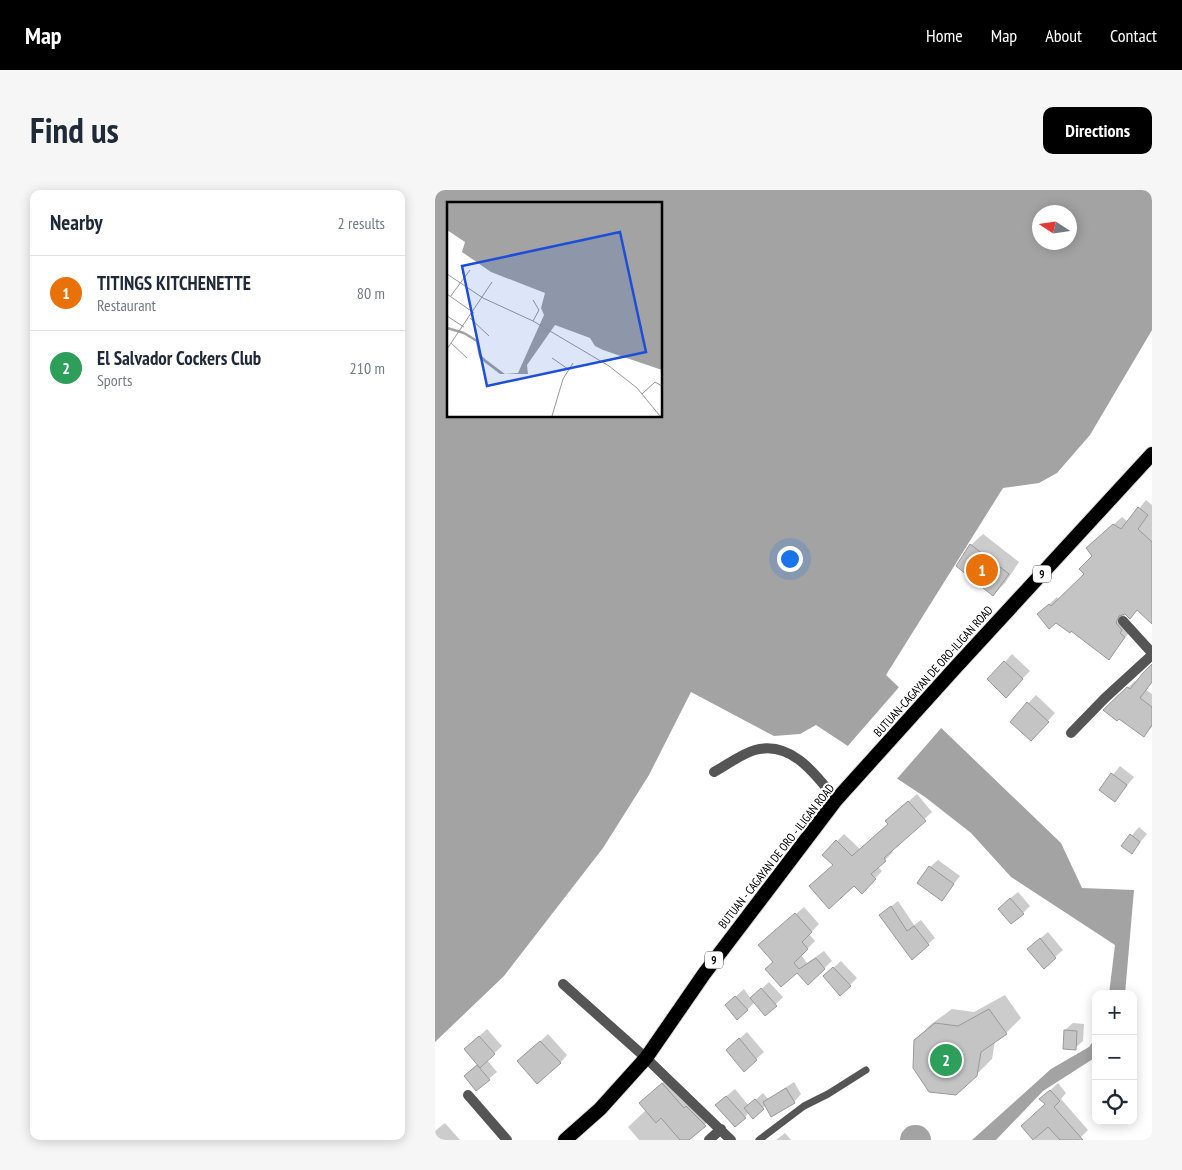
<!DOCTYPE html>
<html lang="en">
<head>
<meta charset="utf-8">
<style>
  :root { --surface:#fff; --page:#f6f6f7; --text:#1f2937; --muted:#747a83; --line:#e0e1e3; --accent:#000 }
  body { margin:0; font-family:"PT Sans Narrow",sans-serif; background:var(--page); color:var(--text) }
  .controls { position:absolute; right:15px; bottom:15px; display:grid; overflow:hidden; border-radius:10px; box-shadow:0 2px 12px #0003 }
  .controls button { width:45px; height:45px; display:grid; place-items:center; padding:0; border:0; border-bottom:1px solid var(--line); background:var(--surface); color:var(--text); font:25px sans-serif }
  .compass { position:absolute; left:597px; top:15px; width:45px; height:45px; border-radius:50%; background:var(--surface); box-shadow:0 2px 12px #0003; rotate:282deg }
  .you { position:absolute; left:354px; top:368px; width:18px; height:18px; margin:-12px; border:4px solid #fff; border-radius:50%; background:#1a73e8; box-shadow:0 0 0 8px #1a73e833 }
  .badge { display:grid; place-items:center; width:32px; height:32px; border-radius:50%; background:var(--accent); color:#fff; font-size:16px; font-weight:700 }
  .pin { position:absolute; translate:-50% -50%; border:2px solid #fff; box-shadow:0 1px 5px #0006 }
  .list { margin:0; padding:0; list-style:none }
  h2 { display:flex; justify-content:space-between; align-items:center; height:65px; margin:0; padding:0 20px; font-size:21px }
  h2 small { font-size:16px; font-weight:400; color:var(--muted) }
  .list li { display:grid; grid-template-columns:32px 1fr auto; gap:15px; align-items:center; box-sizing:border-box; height:75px; padding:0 20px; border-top:1px solid var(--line) }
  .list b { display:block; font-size:19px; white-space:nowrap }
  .list p { margin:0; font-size:16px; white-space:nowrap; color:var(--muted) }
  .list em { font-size:16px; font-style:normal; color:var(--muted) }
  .icon { flex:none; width:28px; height:28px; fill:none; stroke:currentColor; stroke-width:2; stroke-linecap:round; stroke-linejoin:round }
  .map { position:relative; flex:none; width:717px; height:950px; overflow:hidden; border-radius:10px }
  header { display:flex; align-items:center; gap:30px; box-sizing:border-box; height:70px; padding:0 25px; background:var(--accent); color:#fff }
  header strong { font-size:24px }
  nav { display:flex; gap:28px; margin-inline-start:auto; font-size:18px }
  .intro { display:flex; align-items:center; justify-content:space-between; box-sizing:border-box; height:120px; padding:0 30px }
  h1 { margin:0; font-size:35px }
  .button { padding:12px 22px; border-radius:10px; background:var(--accent); color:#fff; font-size:18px; font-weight:700 }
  main { display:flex; gap:30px; padding:0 30px }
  aside { flex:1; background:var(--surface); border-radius:10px; box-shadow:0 2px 12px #0003 }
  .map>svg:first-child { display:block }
</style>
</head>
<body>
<header>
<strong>Map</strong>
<nav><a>Home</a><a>Map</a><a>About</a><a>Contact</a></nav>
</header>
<div class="intro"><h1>Find us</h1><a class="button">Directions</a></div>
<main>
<aside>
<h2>Nearby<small>2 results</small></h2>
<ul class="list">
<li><span class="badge" style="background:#e8710a">1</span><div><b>TITINGS KITCHENETTE</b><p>Restaurant</p></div><em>80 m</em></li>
<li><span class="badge" style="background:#2e9e5b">2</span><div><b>El Salvador Cockers Club</b><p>Sports</p></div><em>210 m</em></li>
</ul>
</aside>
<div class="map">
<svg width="717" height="950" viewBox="0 0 717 950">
  <rect width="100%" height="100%" fill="#fff"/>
  <g fill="#a3a3a3" fill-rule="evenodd">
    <path d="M0,0H717V140L655,245L622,283L604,293L568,298L451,485L626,653L647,698L699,700L690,804H674L680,755L576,687L536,643L490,607L381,535L365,544L339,546L256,502L214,585L168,658L69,786L0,852ZM14,14H226V226H14ZM604,22H634V52H604Z"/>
    <path d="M661,847V867L608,901L561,950H537L616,879L654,857Z"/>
  </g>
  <path fill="#fff" d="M465,496L508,536L460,591L411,558Z"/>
  <g fill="#0003">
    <path d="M711,310L717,315V431L703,419L695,427L691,423H688L697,439L674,468L611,417L622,407L624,410L651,384L659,366L660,351L687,327L693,332Z"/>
    <path d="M548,344L584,372L570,393L558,405L536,355Z"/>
    <path d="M577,464L595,481L578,498L570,472Z"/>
    <path d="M717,475V492L711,500L717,504V537L709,545L684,527L670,520L700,491L702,492Z"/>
    <path d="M601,505L620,523L603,542L576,531Z"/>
    <path d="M685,576L699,587L680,610L666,600Z"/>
    <path d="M482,604L497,622L456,660L458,662L443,677L447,681L427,702L389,665L409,644L425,659L454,634L459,624Z"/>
    <path d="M704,637L712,644L697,662L688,656Z"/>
    <path d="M503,670L525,686L507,709L495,677Z"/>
    <path d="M583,702L595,716L588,723L572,711Z"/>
    <path d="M463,711L479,735L486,730L500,748L477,768L445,725Z"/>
    <path d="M369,717L384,734L374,744L380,751L366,765L372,773L389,761L397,771L373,793L363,781L339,771L333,748Z"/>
    <path d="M613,742L628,760L620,767L601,752Z"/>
    <path d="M406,771L422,788L415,795L397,779Z"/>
    <path d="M334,792L348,807L331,824L320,812L312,820L299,808L309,799L316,809Z"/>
    <path d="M570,805L586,828L571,843L560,851L557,869L541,885L480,851L495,835L517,819L539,822Z"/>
    <path d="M638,833L649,834L648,851L640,858L630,840Z"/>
    <path d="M52,839L67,856L52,870L62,882L42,899L30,886L43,874L38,852Z"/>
    <path d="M312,842L329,862L309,880L300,853Z"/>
    <path d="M113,844L132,865L125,873L92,864Z"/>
    <path d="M235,886L278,927L253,950H204L193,937L211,920L213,906Z"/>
    <path d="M359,892L366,904L359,912L331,915L318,927L314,922L310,927L289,908L300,899L314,916L328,903L333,909Z"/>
    <path d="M623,893L631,903L626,909L653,940L643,950H600L588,936L611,914L606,909Z"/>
    <path d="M10,933L25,950H0V941Z"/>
    <path d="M350,943L356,950H341Z"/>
  </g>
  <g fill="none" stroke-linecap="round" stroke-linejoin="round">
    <path stroke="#a3a3a3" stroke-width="30" d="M480,950H481"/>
  </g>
  <g fill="#c4c4c4" stroke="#999">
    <path d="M703,317L713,325L703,339L717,352V434L702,420L695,429L690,424L684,426L681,433L687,440L685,443L690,447L674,470L636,441L635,443L621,433L614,439L602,424L614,414L616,416L649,384L644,379L657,366L651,358L678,334L686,339Z"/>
    <path d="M535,354L574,384L558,406L521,376Z"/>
    <path d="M569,471L588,489L571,508L552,489Z"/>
    <path d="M717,474V492L705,508L717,517V535L709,547L684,529L682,531L668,520L692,497L695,499L708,483Z"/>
    <path d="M592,512L614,532L596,551L575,532Z"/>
    <path d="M676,583L692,595L680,612L664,600Z"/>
    <path d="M473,611L491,631L449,668L451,671L436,684L441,689L427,704L419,696L394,719L374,696L398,675L387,665L401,650L417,666L453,634L450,631Z"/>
    <path d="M695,644L705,652L697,664L686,656Z"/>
    <path d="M494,676L519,694L507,711L482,693Z"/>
    <path d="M575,708L589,724L576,734L563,719Z"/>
    <path d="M456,716L472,741L479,736L494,755L477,770L444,725Z"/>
    <path d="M360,723L377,742L367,752L373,759L359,773L364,779L381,768L390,779L373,795L362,783L346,797L330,779L338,772L323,755Z"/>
    <path d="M605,748L621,768L609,779L592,759Z"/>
    <path d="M398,777L416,796L405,806L388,786Z"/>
    <path d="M326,798L342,816L330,826L315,808Z"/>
    <path d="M300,806L313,820L302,830L290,815Z"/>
    <path d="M554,819L572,844L546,862L542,886L521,905L494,902L478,878L479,850L500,833L523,836Z"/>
    <path d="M629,840L642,841L641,860L628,859Z"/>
    <path d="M44,846L60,864L45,878L29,859Z"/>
    <path d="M304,848L322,870L309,882L291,860Z"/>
    <path d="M105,851L126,873L102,894L82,871Z"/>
    <path d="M42,875L55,890L41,901L29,886Z"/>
    <path d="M227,893L249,918L251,916L271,936L254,950H245L226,928L221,933L204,913Z"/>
    <path d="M351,898L360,913L336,927L328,912Z"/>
    <path d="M615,900L625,911L619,917L648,950H625L613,937L598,950L586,936L610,914L604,909Z"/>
    <path d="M291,906L311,928L300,937L280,915Z"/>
    <path d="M320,909L329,919L318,929L309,918Z"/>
  </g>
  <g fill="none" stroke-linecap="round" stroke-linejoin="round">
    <g stroke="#dbdbdb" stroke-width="16">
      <path id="trunk" d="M130,950L165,919L211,868L269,784L401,610L520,478L717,264"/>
    </g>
    <path stroke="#555" stroke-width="7" d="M324,950L369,916L393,904L431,880"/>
    <g stroke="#555" stroke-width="10">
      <path d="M688,431L717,463"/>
      <path d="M636,543L670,508L717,465"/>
      <path d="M279,582C292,575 306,564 320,560C357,550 382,586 401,610"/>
      <path d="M128,794L211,868L296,950"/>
      <path d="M33,905L72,950"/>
      <path d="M274,950L286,939"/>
    </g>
    <use href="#trunk" stroke="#000" stroke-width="14"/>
  </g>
  <g text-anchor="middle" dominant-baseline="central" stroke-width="4" stroke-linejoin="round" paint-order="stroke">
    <g fill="#fff" stroke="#4c4c4c" stroke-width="1">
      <rect x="598" y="375.5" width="18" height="17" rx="4"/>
      <rect x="270" y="761.5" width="18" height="17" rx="4"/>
    </g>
    <g font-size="11" font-weight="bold" fill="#000">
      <text x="607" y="384">9</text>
      <text x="279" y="770">9</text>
    </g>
    <g font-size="12" fill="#000" stroke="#fff">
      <text transform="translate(498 481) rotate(-48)">BUTUAN-CAGAYAN DE ORO-ILIGAN ROAD</text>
      <text transform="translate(341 666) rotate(-52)">BUTUAN - CAGAYAN DE ORO - ILIGAN ROAD</text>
    </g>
  </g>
  <g transform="translate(12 12)">
    <rect width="215" height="215" fill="#fff"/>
    <path d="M0,1H215V168L156,148L148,144L143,136L108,123L80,163L81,172H53L32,156L34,154L58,172L71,171L97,113L94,106L98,91L44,70L15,50L18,40L0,28Z" fill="#a3a3a3"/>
    <path fill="none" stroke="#a3a3a3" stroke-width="2.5" d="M0,126L17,131M17,131L30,139L33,154L37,158"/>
    <path fill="none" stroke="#999" stroke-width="1" d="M0,72L36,96L86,119L162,164L190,186L213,214M0,92L27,111M3,95L23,68M0,114L17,125M23,116L42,134M86,119L92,108L86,98M4,141L20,156M0,147L45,80M105,156L121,167M195,192L208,180L215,184M105,214L116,177L126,161"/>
    <path fill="#1d4ed8" fill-opacity="0.15" stroke="#1d4ed8" stroke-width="2.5" d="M173,30L199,150L40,184L15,64Z"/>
    <rect width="215" height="215" fill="none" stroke="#000" stroke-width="2.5"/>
  </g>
</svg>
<div class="controls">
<button>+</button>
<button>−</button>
<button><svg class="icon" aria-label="locate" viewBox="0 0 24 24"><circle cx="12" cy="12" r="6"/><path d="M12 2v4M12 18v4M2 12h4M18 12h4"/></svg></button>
</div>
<svg class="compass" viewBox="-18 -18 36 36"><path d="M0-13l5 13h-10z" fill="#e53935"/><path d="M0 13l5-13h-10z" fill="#747a83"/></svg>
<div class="you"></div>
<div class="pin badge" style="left:547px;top:380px;background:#e8710a">1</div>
<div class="pin badge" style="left:511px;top:870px;background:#2e9e5b">2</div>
</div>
</main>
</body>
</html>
